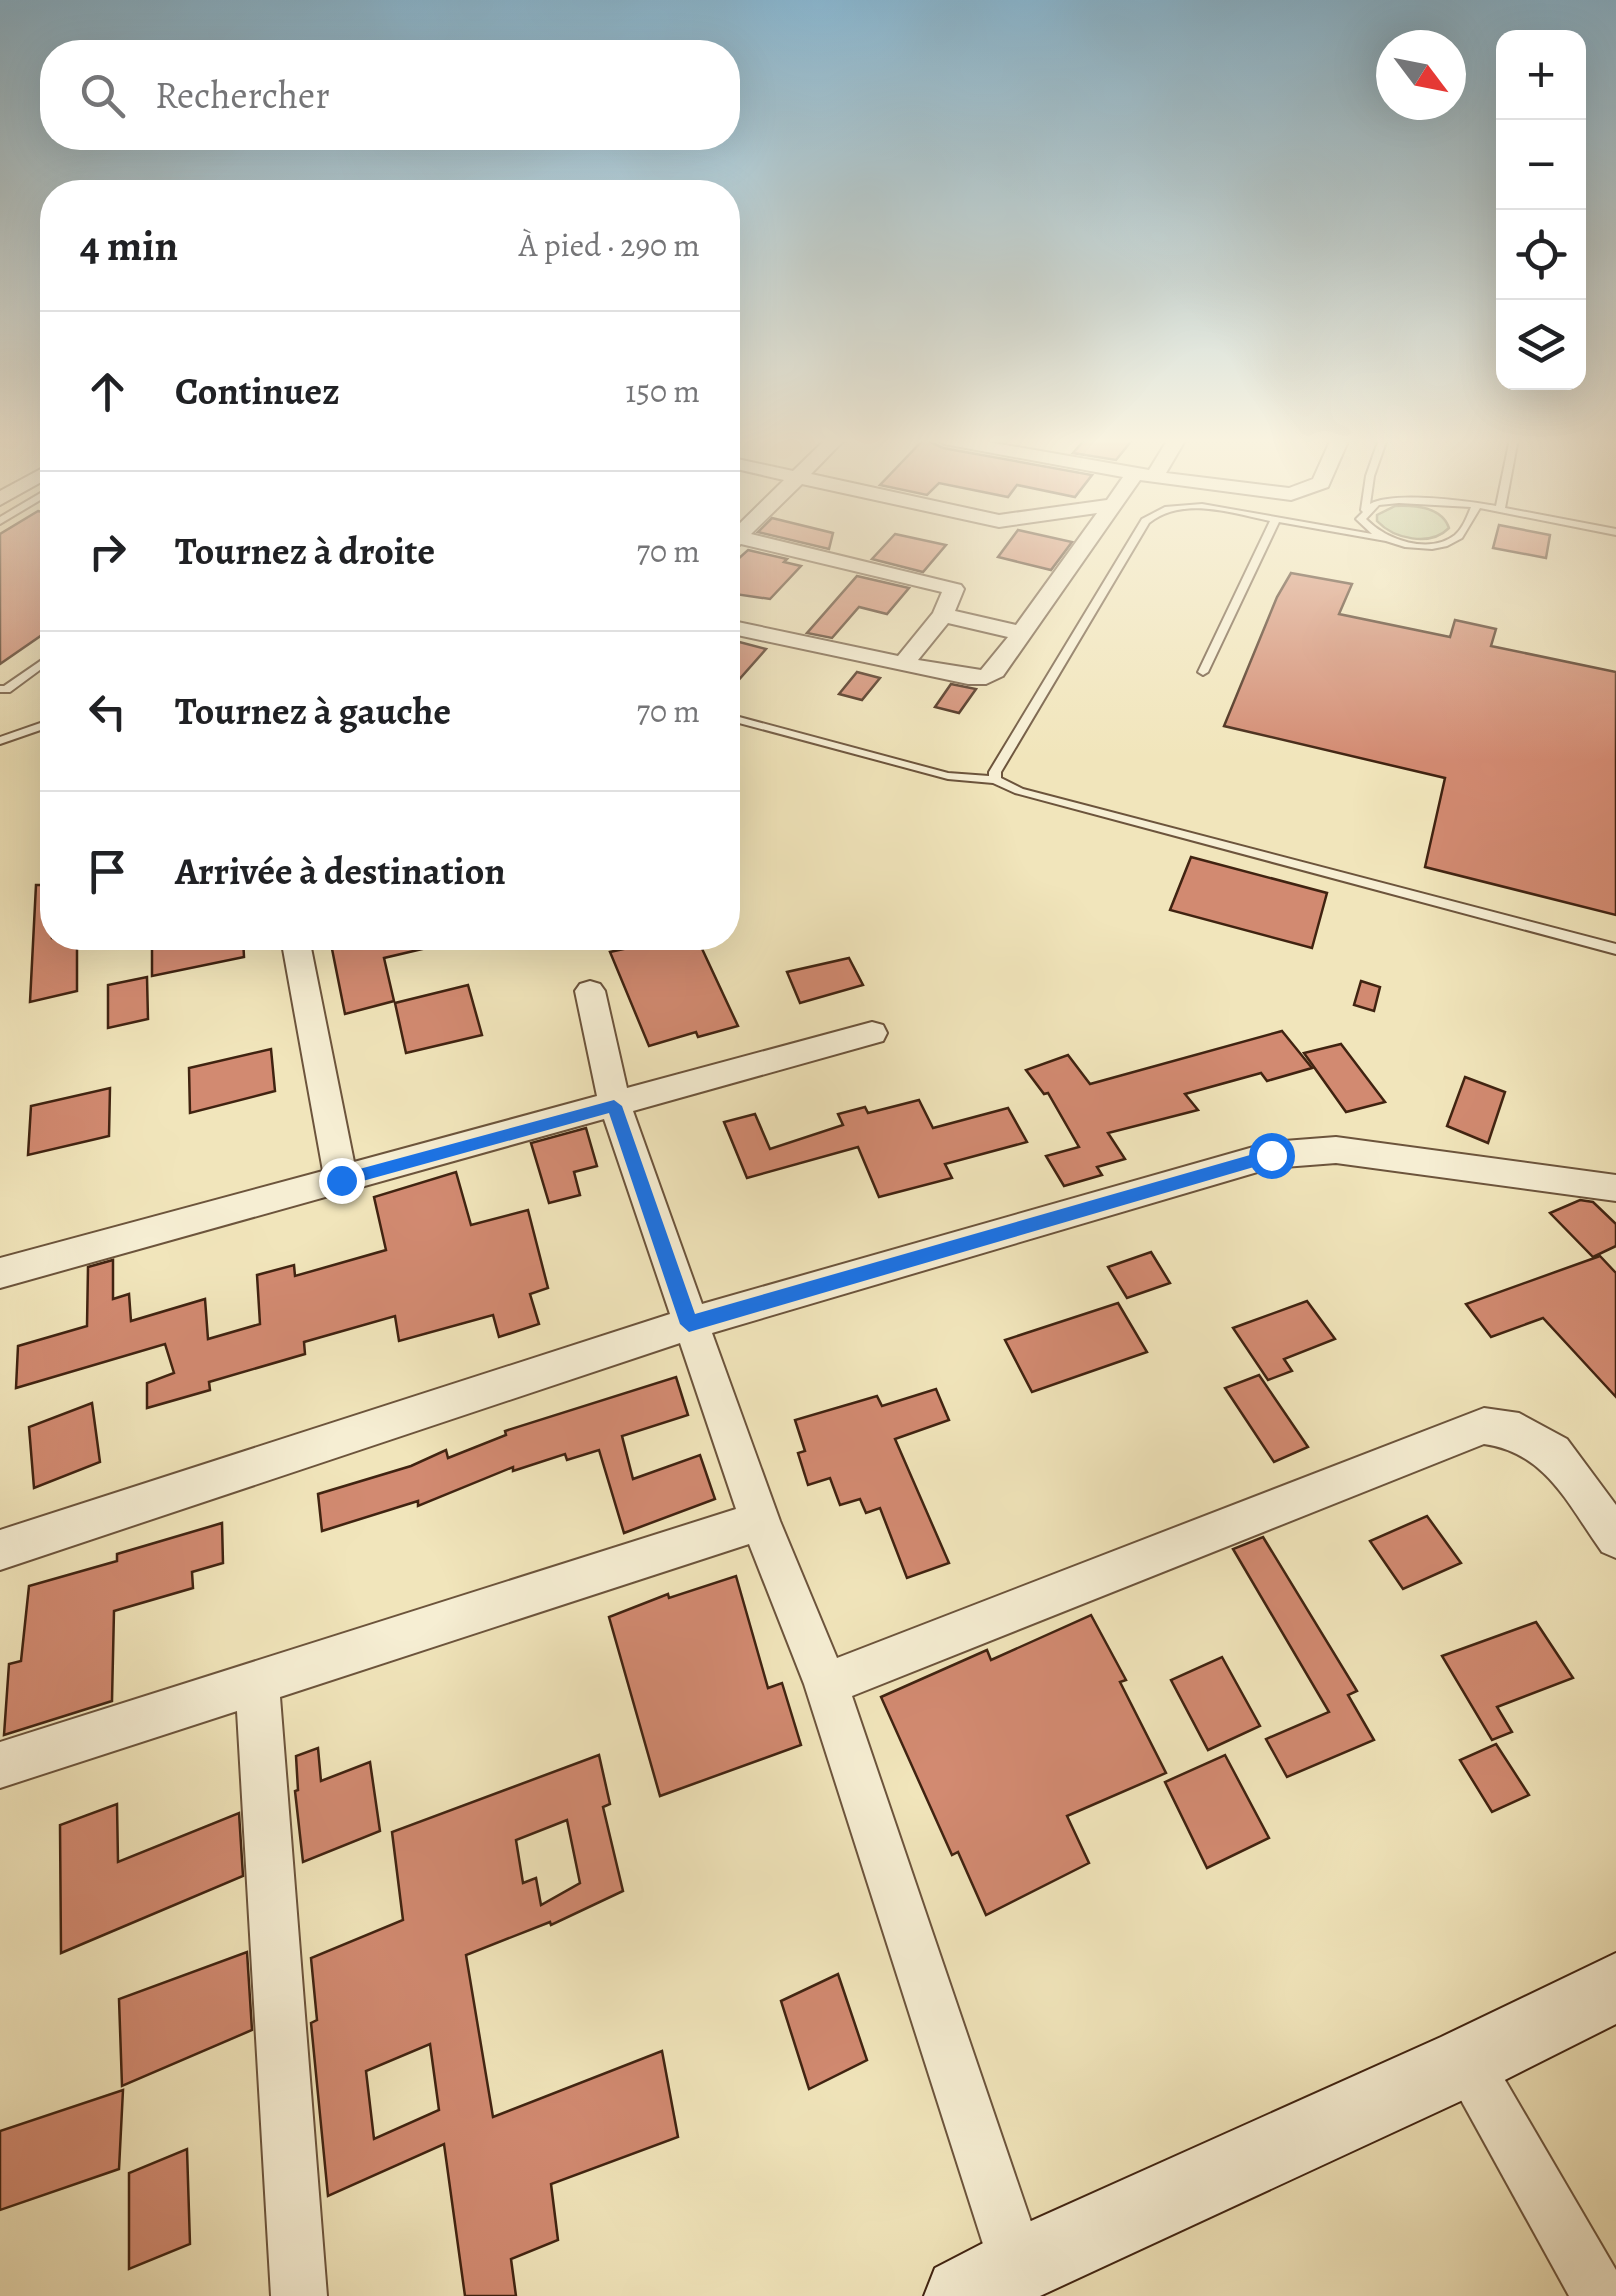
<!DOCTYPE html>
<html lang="fr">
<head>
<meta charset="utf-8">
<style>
  :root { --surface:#fff; --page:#f2f2f2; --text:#202124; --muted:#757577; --line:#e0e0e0 }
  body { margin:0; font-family:Alegreya,serif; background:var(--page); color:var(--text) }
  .controls { position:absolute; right:30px; top:30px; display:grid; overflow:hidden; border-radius:20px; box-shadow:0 10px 40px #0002 }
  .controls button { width:90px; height:90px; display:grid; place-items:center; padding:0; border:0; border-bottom:2px solid var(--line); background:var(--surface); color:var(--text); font:50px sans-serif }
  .compass { position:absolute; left:1376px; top:30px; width:90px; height:90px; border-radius:50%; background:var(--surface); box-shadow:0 10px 40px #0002; rotate:122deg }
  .stop { position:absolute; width:30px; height:30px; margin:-22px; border:8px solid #1a73e8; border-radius:50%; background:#fff }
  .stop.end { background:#1a73e8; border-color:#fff; box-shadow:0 2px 10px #0008 }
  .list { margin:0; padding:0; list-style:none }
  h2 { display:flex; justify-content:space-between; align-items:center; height:130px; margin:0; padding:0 40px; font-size:42px }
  h2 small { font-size:32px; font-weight:400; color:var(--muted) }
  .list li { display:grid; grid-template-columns:65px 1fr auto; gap:30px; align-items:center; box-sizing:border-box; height:160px; padding:0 40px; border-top:2px solid var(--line) }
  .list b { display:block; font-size:38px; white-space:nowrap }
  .list em { font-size:32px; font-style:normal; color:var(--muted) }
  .icon { flex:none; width:55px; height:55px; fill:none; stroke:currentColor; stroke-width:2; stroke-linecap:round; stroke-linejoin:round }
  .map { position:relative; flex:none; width:1616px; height:2296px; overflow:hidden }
  .search { position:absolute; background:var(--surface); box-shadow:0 10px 40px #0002; left:40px; top:40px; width:700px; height:110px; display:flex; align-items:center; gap:25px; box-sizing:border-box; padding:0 35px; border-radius:40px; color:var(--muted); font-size:38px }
  .panel { position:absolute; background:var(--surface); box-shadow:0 10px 40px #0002; left:40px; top:180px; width:700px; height:770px; border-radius:40px }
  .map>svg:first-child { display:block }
</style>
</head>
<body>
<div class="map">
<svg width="1616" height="2296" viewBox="0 0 1616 2296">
  <rect width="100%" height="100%" fill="#f1e5bb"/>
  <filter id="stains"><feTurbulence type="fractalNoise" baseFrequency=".002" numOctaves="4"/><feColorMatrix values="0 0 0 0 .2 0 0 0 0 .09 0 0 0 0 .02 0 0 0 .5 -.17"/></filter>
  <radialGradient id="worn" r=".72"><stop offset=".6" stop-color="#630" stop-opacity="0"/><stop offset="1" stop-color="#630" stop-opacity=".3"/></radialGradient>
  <path fill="#b7c592" stroke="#7c7452" stroke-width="2.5" d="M1395,506C1415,505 1442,507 1449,528C1430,547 1394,539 1377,521V515Z"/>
  <g fill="#d28a71" stroke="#402311" stroke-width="2.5" fill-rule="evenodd">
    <path d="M924,439L943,448L1092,475L1075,497L1017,485L1008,497L939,483L927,495L880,485Z"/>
    <path d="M1085,439H1133L1116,460L1073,453Z"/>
    <path d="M38,511L52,514V628L0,664V534Z"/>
    <path d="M772,518L833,533L829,549L758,532Z"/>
    <path d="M1499,525L1550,535L1546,558L1493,548Z"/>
    <path d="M1018,530L1072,542L1051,570L998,557Z"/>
    <path d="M895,534L946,545L923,572L872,559Z"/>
    <path d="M748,550L787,559L784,562L801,566L770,599L728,593V568Z"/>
    <path d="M1291,573L1352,584L1339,614L1450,637L1455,620L1496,629L1491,646L1616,672V915L1425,867L1445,778L1224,726L1277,597Z"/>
    <path d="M857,576L909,588L887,614L859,607L832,638L807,633Z"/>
    <path d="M728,639L766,649L728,692Z"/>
    <path d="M857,672L880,678L862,700L839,694Z"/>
    <path d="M951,684L976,689L959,713L935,707Z"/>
    <path d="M1191,857L1327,893L1312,948L1170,910Z"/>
    <path d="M36,885H52V938H77V991L30,1002Z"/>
    <path d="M152,938H243L244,957L152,976Z"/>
    <path d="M362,938H434L435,946L384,958L394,1001L345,1014L331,944Z"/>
    <path d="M673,938H697L738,1026L698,1037L696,1032L649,1046L610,952Z"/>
    <path d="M849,958L863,985L800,1003L787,972Z"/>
    <path d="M147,977L148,1019L108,1028V985Z"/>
    <path d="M1361,981L1380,987L1374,1011L1354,1005Z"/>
    <path d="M468,985L482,1035L406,1053L395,1003Z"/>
    <path d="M1282,1031L1312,1068L1267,1081L1261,1073L1185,1094L1198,1110L1108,1133L1125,1159L1097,1167L1102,1175L1064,1186L1046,1156L1079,1147L1048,1093L1044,1094L1026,1070L1068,1055L1090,1084Z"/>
    <path d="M1341,1044L1385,1102L1346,1112L1304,1053Z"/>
    <path d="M271,1049L275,1091L190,1113L189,1068Z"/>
    <path d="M1465,1077L1505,1092L1488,1143L1447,1126Z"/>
    <path d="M110,1088L109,1136L28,1155L31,1106Z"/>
    <path d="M919,1100L933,1128L1008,1108L1027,1142L945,1164L952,1178L879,1197L858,1147L747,1178L724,1122L755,1114L770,1149L843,1125L838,1114L865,1107L868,1113Z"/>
    <path d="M586,1128L597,1166L574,1172L580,1195L549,1203L531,1143Z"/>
    <path d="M456,1172L471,1225L528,1210L548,1288L530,1294L539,1324L499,1337L493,1315L399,1341L395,1316L304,1342L305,1354L209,1382L210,1390L147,1408V1383L174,1373L165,1344L16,1388L18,1346L87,1326L88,1267L113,1260V1299L129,1294L131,1321L205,1299L208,1339L260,1324L257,1275L294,1265L295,1276L386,1250L374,1197Z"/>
    <path d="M1580,1200L1593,1202L1616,1224V1246L1593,1257L1550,1213Z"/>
    <path d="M1151,1252L1170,1283L1127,1298L1108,1267Z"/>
    <path d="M1600,1256L1616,1273V1397L1543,1318L1491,1337L1466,1304Z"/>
    <path d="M1307,1301L1335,1339L1284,1359L1292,1371L1268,1380L1233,1328Z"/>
    <path d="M1118,1303L1147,1352L1032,1392L1005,1340Z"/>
    <path d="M1259,1375L1308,1447L1274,1462L1225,1388Z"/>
    <path d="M676,1377L688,1415L622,1436L633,1479L700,1455L715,1499L624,1533L599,1450L567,1460L565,1454L513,1471V1467L418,1506V1501L322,1531L318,1494L411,1466L446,1450L448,1458L506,1435L505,1431Z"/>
    <path d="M936,1389L949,1420L895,1439L949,1563L907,1578L880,1508L866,1513L860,1499L840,1505L830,1478L808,1485L798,1453L805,1451L795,1420L877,1396L882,1406Z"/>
    <path d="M92,1403L100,1462L34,1488L29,1427Z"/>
    <path d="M1427,1516L1461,1563L1403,1589L1370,1541Z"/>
    <path d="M222,1523L223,1563L192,1572L193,1588L114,1611L112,1701L4,1735L9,1664L21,1661L29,1586L117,1561V1554Z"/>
    <path d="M1263,1537L1357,1691L1348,1695L1374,1740L1287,1777L1266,1739L1329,1712L1233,1549Z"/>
    <path d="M736,1576L768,1688L782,1683L801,1745L660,1796L609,1617L668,1594L669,1598Z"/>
    <path d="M1091,1615L1126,1680L1120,1682L1166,1773L1067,1816L1089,1863L986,1915L958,1852L952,1855L881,1697L987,1650L991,1660Z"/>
    <path d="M1536,1622L1573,1678L1497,1707L1512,1732L1492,1740L1442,1656Z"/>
    <path d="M1222,1657L1260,1726L1208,1750L1171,1680Z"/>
    <path d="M1496,1744L1529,1795L1492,1812L1460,1760Z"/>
    <path d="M318,1748L321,1781L370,1762L380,1831L303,1862L295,1791L298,1790L296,1756Z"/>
    <path d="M599,1755L610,1804L603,1807L623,1891L551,1925L550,1922L466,1955L493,2117L662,2051L678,2137L551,2184L558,2240L511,2259L516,2296H465L444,2144L328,2196L311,2023L317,2020L311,1958L403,1920L392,1832ZM567,1820L580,1883L541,1905L536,1878L523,1883L516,1840ZM430,2044L439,2110L374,2139L366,2071Z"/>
    <path d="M1225,1755L1269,1838L1207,1868L1165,1782Z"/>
    <path d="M117,1804L118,1862L239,1813L243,1876L61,1953L60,1825Z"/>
    <path d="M247,1952L252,2030L122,2086L119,1999Z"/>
    <path d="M838,1974L867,2060L809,2089L781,2001Z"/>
    <path d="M123,2090L119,2169L0,2210V2131Z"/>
    <path d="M187,2149L190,2244L129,2269V2173Z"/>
  </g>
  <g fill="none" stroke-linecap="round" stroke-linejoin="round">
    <g stroke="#6c543c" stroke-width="4">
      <g id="lane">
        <path d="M1379,439H1387L1374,476L1370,504C1394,491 1468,501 1496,506L1510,439H1518L1505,508L1616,529V535L1480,508L1462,538L1447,546L1432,549L1405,547L1386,541L1279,522L1208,672L1203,675L1198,672L1270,521C1231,513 1183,496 1149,523L1001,772V778L1023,789L1616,944V954L1015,793L993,783L948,779L728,720V714L948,773L989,776V772L1142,519L1165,507L1202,504L1372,534L1356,519L1363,512L1361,510L1366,476ZM1399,503L1471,507C1467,517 1463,528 1455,535C1429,555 1386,540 1366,519L1379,505Z"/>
        <path d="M49,488H52V493L0,524V517Z"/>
        <path d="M52,653V661L10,692H0V686H4Z"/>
        <path d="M52,719V726L0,744V737Z"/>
      </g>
    </g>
    <g stroke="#6c543c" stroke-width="4">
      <g id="street">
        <path d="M826,439H845L811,474L999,515L1107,500L1123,477L944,444L935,439H971L1149,470L1168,439H1186L1166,473L1289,488L1313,479L1331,439H1349L1328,487L1291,500L1140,480L1003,676L986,684H968L728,633V620L898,656L933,613L942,592L741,544L728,552V529L733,530L784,480L728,467V457L793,471ZM802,484L999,527L1097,513L1016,625L955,611L964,589L961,585L751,534ZM948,623L1008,637L981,670L918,660Z"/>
        <path d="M52,463V476L0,505V491Z"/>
        <path d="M281,938H309L354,1162L597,1096L575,991L580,984L590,981L600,984L605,991L627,1088L872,1022L883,1025L887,1033L883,1041L633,1111L702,1304L1271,1142L1336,1137L1616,1175V1201L1336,1163L1271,1168L712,1333L780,1521L837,1658L1484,1408L1519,1413L1567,1439L1616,1505V1558L1602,1552C1568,1505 1547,1453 1484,1444L852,1696L1046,2266L1038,2286L1018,2294L998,2286L990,2266L804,1684L749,1544L280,1697L327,2296H271L237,1711L0,1788V1742L736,1509L680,1343L0,1570V1530L670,1314L604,1119L0,1288V1258L323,1171Z"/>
        <path d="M1466,2036L1484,2044L1616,2270V2296H1569L1440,2062L1448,2044Z"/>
      </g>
    </g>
    <g stroke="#402311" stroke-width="4">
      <path id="secondary" d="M1616,1953V2024L1491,2087L1040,2296H924L935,2268L991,2239L1441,2037Z"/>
    </g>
    <use href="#lane" fill="#f6eed3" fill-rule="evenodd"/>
    <use href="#street" fill="#f6eed3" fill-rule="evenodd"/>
    <use href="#secondary" fill="#f6eed3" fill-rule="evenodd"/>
  </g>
  <linearGradient id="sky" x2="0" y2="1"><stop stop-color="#89b8d3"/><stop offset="0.58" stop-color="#f9f3e0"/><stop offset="1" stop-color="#f9f3e0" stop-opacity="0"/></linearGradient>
  <rect width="1616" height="760" fill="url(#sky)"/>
  <path fill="#1a73e8" d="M614,1100L622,1106L695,1314L1271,1149L1279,1155L1271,1162L689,1332L680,1324L609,1113L341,1187L333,1180L341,1174Z"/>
  <rect width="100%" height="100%" filter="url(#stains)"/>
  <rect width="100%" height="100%" fill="url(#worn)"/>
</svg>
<div class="controls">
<button>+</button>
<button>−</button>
<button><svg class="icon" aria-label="locate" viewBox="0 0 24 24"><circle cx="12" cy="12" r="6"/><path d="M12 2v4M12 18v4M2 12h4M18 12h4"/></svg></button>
<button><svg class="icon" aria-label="layers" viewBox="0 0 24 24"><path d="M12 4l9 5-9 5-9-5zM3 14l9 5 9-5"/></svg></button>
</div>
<svg class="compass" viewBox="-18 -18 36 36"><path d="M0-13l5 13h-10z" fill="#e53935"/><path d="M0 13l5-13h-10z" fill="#757577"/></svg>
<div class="stop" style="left:1271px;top:1155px"></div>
<div class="stop end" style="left:341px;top:1180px"></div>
<div class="search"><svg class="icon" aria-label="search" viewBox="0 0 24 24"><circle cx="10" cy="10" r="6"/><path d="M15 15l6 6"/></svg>Rechercher</div>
<section class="panel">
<h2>4 min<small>À pied · 290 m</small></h2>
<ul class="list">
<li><svg class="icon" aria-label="ahead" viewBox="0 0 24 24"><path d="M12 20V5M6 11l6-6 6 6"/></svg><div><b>Continuez</b></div><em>150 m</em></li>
<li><svg class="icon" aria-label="right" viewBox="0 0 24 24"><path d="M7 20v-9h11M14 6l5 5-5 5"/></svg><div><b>Tournez à droite</b></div><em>70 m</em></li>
<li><svg class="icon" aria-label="left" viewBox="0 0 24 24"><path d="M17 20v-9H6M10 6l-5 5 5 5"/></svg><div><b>Tournez à gauche</b></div><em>70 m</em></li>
<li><svg class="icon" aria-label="arrive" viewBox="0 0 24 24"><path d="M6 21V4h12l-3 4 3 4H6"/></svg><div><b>Arrivée à destination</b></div></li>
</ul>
</section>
</div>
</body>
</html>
